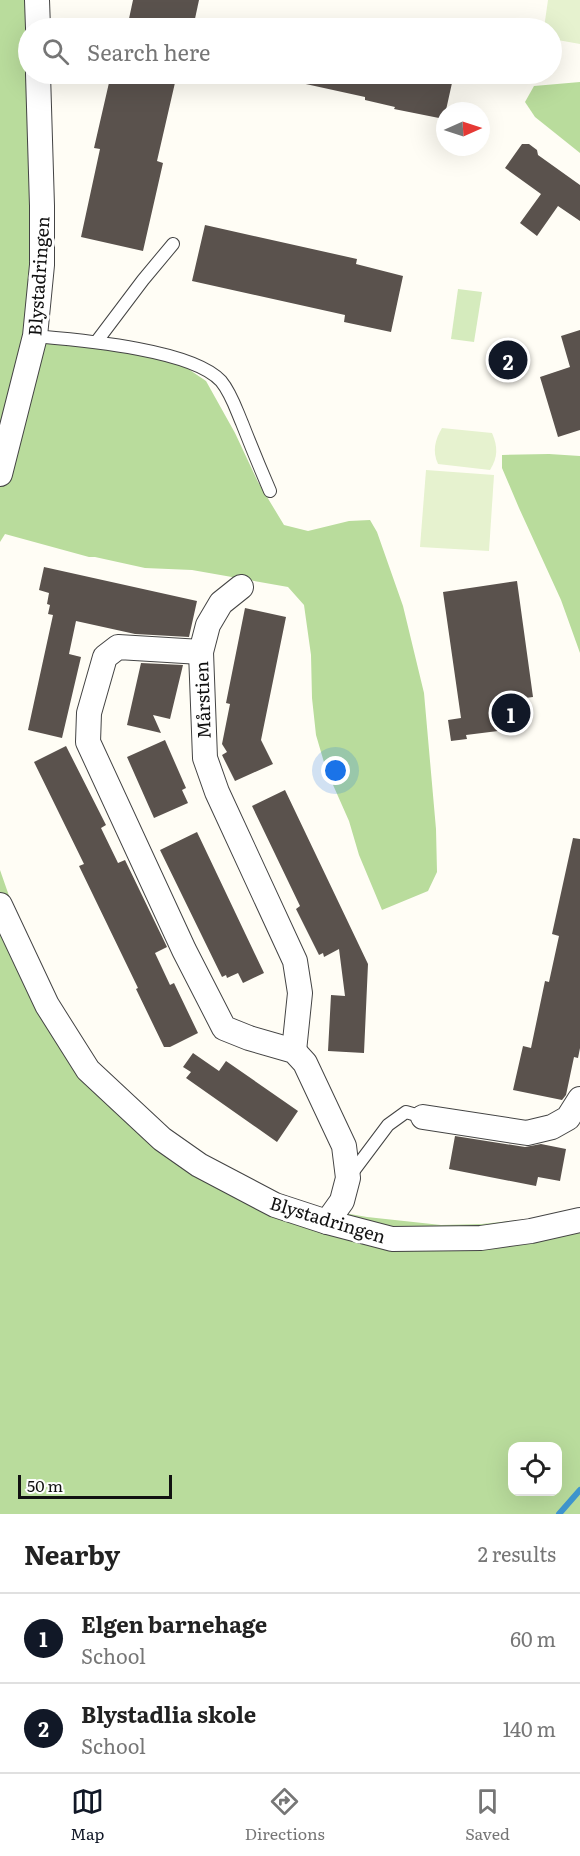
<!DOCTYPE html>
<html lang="en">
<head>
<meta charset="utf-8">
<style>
  :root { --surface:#fff; --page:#f6f6f6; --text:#222; --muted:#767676; --line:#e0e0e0; --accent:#111827 }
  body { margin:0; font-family:Literata,serif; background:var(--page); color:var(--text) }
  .controls { position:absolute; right:18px; bottom:18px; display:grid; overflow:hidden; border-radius:12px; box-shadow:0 6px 24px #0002 }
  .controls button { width:54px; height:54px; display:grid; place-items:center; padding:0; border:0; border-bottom:2px solid var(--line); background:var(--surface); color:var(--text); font:30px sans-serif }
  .compass { position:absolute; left:436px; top:102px; width:54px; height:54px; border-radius:50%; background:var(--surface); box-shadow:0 6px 24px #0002; rotate:87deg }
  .scale { position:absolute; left:18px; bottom:15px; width:154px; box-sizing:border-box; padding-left:6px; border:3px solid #111; border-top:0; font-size:16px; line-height:21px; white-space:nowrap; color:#111; -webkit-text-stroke:4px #fff; paint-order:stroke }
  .you { position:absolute; left:336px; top:771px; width:21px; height:21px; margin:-15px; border:4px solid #fff; border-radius:50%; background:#1a73e8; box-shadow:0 0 0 9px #1a73e833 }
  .badge { display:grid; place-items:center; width:39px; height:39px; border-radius:50%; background:var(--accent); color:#fff; font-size:20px; font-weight:700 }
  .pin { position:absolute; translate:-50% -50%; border:3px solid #fff; box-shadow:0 2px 6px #0006 }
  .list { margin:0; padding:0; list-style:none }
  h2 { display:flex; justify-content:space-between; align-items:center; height:78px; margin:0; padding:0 24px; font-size:26px }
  h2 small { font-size:20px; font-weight:400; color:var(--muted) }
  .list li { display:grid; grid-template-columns:39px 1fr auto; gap:18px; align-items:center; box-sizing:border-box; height:90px; padding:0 24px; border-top:2px solid var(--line) }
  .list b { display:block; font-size:22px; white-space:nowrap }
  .list p { margin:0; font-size:20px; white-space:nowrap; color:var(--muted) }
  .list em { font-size:20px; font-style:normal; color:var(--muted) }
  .icon { flex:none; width:33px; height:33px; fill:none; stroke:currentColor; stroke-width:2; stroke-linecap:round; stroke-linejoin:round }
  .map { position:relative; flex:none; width:580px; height:1514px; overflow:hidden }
  .search { position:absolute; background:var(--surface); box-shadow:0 6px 24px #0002; left:18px; right:18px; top:18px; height:66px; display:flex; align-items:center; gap:15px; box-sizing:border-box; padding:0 21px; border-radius:33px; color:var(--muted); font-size:22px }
  .sheet { height:258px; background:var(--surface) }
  nav { display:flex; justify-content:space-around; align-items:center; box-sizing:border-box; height:84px; border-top:2px solid var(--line); background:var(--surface); font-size:16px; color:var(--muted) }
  nav a { display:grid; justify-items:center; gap:3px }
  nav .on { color:var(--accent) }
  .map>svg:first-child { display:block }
</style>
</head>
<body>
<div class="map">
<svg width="580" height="1514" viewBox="0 0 580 1514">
  <rect width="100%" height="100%" fill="#fffdf5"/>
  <path fill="#d5ebbd" d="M458,289L482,292L474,342L451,339Z"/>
  <g fill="#b9dc9c" fill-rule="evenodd">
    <path d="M0,0H37L28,28V74L47,332L175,360L206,381L235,433L258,482L284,525L308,531L349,521L370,520L377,532L403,606L424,693L436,829L437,872L428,891L382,910L359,855L349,821L326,769L316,735L312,698L311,655L304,605L288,587L192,570L145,568L95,557H89L5,534L0,542Z"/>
    <path d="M580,82V153L535,117L525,102L534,86Z"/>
    <path d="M549,454L580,456V653L561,600L519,508L502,468V455Z"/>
    <path d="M0,870L36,973L81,1047L157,1132L276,1201L367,1217L441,1225L482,1224L559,1216L580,1209V1514H0ZM512,1446H558V1492H512Z"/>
  </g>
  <g fill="#e6f2cf">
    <path d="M548,0H580V44L552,39V28H544Z"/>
    <path d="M442,428L492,433C498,447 498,457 490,470L438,464C432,451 435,440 442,428Z"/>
    <path d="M426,470L494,475L489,551L420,547Z"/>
  </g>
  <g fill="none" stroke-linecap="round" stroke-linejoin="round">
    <path stroke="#3f96cf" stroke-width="6" d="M559,1514L580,1490"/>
  </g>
  <g fill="#5a524d">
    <path d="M133,0H199L193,28H127Z"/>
    <path d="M111,74H177L157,161L163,163L143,251L81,237L100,149L94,148Z"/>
    <path d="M292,74H454L444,119L394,109L395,107L365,100V97L292,81Z"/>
    <path d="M522,144H529L537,150L538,155L580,185V221L558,206L537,236L520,223L541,194L505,168Z"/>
    <path d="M205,225L357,259L356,264L403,276L391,332L344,322L345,315L192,281Z"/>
    <path d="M580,330V430L558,437L540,377L570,367L561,336Z"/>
    <path d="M44,567L197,601L189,637L135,634L76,621L69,654L81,657L62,738L28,730L53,615L48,614L50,605L47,604L49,593L39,590Z"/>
    <path d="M517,581L533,697L502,701L506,730L466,735L467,739L451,741L448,720L461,718L443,592Z"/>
    <path d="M245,608L286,617L261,740L273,764L235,781L222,755L227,752L222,744L230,704L226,703Z"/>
    <path d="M141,663L183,665L170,719L153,715L161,733L127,725Z"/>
    <path d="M165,740L186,788L182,790L188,803L154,818L127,757Z"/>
    <path d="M66,746L106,825L101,828L118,863L125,860L167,947L155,953L170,985L174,983L198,1033L170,1047H164L136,989L138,988L79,866L84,864L34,762Z"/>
    <path d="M285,790L368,964L364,1053L328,1051L331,995L345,996L339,949L324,957L323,953L319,955L296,909L300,906L252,806Z"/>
    <path d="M197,832L264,973L243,983L238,973L227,978L226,975L222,977L160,850Z"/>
    <path d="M573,838L580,839V1048L578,1058L574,1057L566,1095L562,1100L513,1090L523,1046L531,1048L545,981L549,982L559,936L552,934Z"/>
    <path d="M193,1053L219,1071L226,1061L298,1111L277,1142L186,1078L191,1072L183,1067Z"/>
    <path d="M455,1136L525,1147L541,1144L566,1149L560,1181L538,1177L536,1186L449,1169Z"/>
  </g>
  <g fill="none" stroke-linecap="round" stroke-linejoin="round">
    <g stroke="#444" stroke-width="14">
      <g id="lane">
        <path d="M35,336C79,340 192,349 221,381C231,393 236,409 242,423C251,446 260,468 270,491"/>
        <path d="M97,341L143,280L173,244"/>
        <path d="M349,1177L388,1125L406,1112L423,1117"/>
      </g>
    </g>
    <g stroke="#444" stroke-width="26">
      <g id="street">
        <path d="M37,0L38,28"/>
        <path d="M0,474L35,336L42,265V206L38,74"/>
        <path d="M241,587L221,603L208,625L201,652L205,758L217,792L295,961L300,993L294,1051"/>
        <path d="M201,652L118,647L105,657L89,713L88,742L184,950L224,1028L249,1038L294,1051L305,1063L344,1146L348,1178L342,1201L327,1222"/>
        <path d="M0,905L47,1005L88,1070L162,1139L199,1165L275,1205L327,1222L392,1239L481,1238L531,1231L580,1220"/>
        <path d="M423,1117L527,1133L552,1127L568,1118L580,1099"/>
      </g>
    </g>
    <use href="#lane" stroke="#fff" stroke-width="12"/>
    <use href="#street" stroke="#fff" stroke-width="24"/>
  </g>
  <g text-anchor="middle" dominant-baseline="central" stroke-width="6" stroke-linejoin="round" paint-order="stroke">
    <g font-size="18" fill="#111" stroke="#fff">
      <text transform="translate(38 276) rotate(-86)">Blystadringen</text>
      <text transform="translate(202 700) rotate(-92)">Mårstien</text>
      <text transform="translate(328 1219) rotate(17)">Blystadringen</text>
    </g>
  </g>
</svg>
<div class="controls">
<button><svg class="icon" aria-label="locate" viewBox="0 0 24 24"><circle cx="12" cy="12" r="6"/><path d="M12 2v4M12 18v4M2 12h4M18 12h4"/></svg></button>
</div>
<svg class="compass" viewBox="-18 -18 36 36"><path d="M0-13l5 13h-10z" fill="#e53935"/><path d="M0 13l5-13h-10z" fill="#767676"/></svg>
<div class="scale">50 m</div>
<div class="you"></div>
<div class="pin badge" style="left:511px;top:713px">1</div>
<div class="pin badge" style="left:508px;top:360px">2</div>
<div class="search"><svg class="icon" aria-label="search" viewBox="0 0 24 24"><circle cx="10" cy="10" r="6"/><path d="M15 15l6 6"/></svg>Search here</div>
</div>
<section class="sheet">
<h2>Nearby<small>2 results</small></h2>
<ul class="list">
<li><span class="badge">1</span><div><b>Elgen barnehage</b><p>School</p></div><em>60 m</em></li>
<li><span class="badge">2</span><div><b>Blystadlia skole</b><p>School</p></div><em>140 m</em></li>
</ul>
</section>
<nav>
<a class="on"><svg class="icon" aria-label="map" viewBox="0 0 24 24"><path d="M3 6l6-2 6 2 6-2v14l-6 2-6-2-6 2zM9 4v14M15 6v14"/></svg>Map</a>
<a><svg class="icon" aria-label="directions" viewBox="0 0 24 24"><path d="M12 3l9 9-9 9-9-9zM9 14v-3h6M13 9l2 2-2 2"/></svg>Directions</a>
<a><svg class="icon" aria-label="saved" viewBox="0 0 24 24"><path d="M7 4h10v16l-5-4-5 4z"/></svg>Saved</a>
</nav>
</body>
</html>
